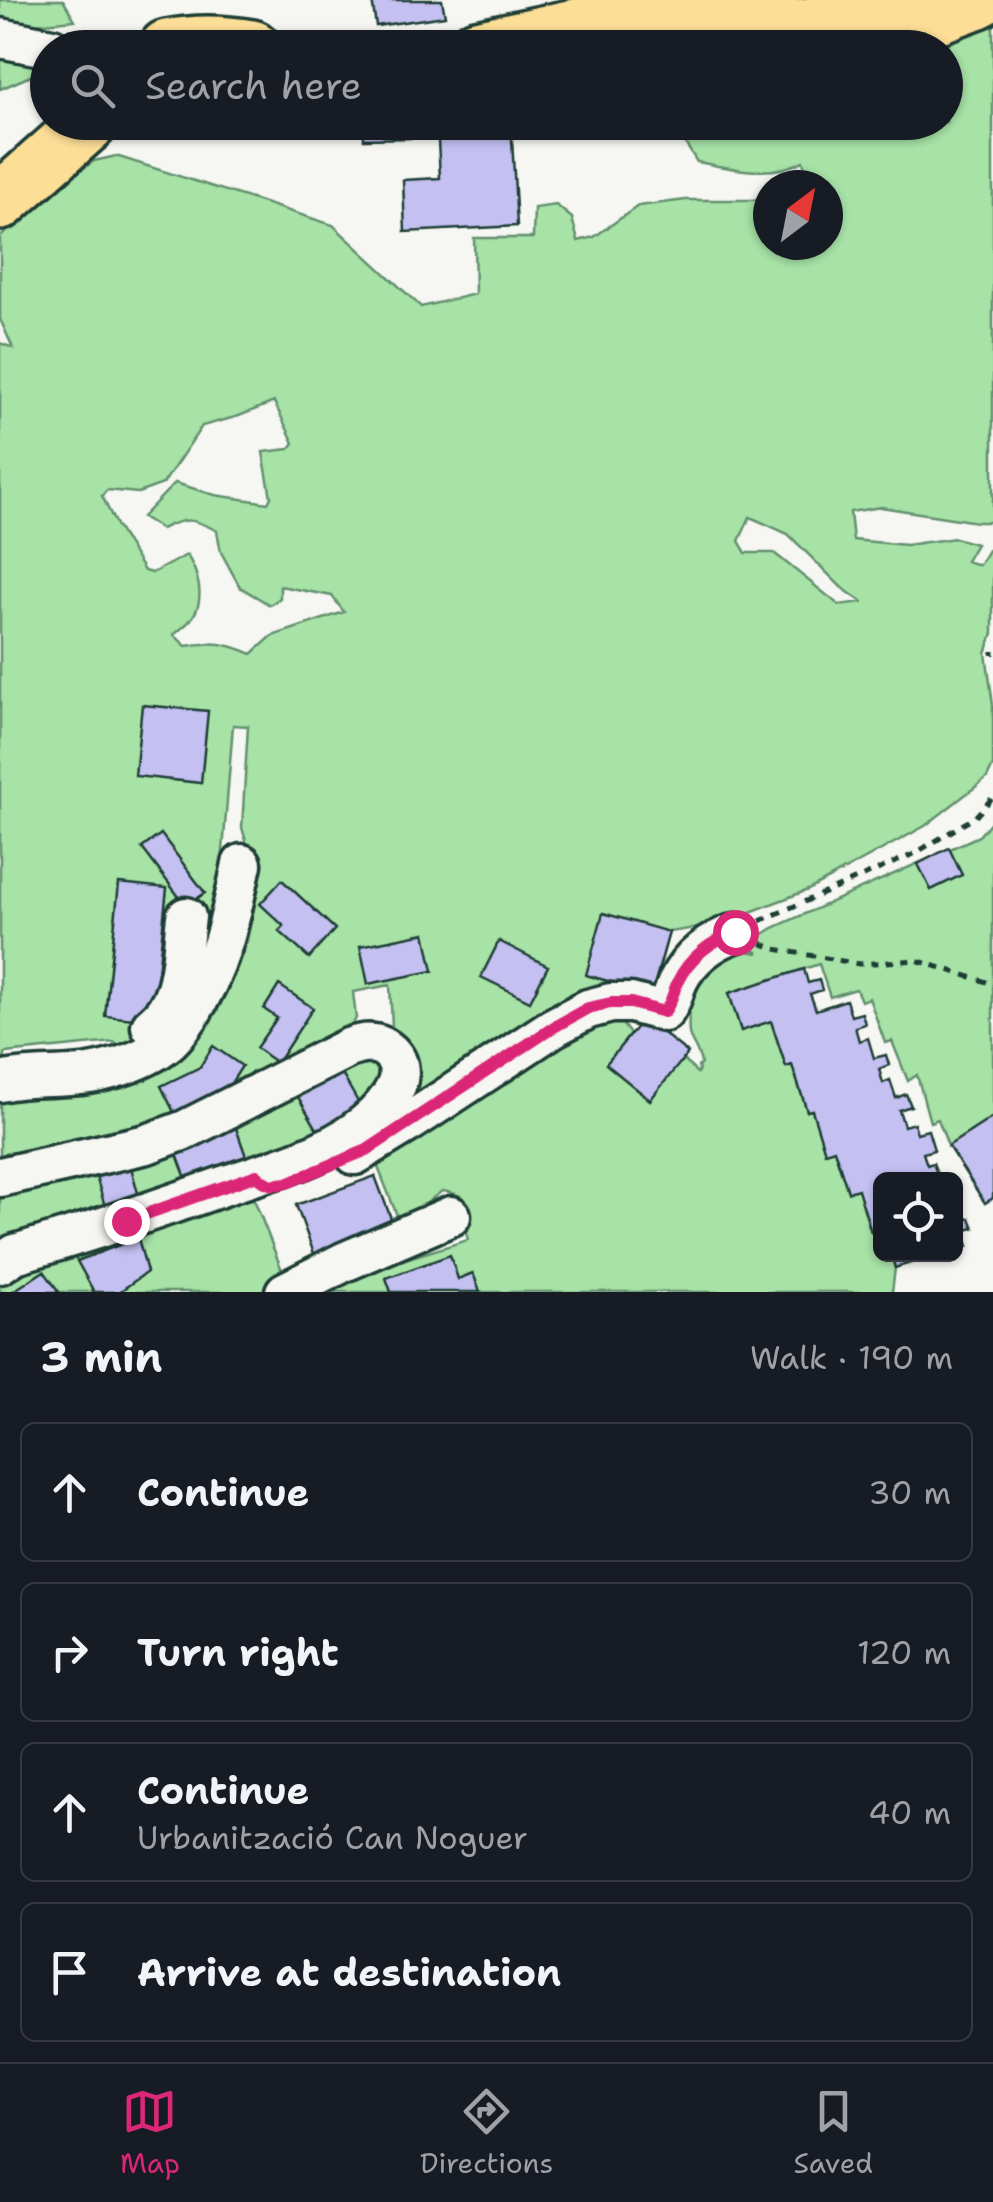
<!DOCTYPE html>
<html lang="en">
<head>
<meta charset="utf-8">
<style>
  :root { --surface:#171b24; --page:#242831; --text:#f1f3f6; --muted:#9ea1a6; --line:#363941; --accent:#db2777 }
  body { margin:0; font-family:"Shantell Sans",sans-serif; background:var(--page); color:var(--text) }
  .controls { position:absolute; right:30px; bottom:30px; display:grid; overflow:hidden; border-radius:15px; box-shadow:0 2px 8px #0004 }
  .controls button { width:90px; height:90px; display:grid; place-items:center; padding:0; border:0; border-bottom:2px solid var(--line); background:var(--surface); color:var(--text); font:50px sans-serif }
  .compass { position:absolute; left:753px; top:170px; width:90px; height:90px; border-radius:50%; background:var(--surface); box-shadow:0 2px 8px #0004; rotate:32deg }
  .stop { position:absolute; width:30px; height:30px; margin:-22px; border:8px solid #db2777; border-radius:50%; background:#fff }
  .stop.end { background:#db2777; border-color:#fff; box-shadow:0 2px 10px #0008 }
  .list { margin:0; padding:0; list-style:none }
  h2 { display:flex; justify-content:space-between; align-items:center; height:130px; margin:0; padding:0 40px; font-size:42px }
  h2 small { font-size:32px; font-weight:400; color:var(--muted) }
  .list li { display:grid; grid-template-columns:65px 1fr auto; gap:30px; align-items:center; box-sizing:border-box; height:140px; margin:0 20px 20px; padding:0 20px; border:2px solid var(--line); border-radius:15px }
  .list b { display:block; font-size:38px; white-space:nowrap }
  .list p { margin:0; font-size:32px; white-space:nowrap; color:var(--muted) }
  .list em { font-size:32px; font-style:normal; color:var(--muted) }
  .icon { flex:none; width:55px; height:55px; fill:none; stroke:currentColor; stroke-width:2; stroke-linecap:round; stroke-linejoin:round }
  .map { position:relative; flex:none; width:993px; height:1292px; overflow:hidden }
  .search { position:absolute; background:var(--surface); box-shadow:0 2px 8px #0004; left:30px; right:30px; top:30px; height:110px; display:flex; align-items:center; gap:25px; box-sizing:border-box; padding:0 35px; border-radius:55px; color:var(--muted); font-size:38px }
  .sheet { height:770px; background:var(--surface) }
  nav { display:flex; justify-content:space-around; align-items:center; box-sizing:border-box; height:140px; border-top:2px solid var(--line); background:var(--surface); font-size:28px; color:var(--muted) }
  nav a { display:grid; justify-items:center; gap:5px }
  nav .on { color:var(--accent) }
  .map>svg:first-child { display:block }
</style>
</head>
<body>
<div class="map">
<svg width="993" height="1292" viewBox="0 0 993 1292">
  <rect width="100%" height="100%" fill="#f6f6f2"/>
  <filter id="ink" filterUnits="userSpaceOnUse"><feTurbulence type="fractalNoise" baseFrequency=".01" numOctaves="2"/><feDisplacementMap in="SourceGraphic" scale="20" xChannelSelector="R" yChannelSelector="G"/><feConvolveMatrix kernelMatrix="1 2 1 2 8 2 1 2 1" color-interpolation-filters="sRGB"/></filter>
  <g filter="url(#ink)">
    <g fill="#a7e2a7" stroke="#63906e" stroke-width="2.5" fill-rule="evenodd">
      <path d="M0,0H63L75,20L22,25L0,21Z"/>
      <path d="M993,15V522H977L881,507L850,512L853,540L906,545L955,538L976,544L966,561L979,565L988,550L993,549V633L986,653L993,705V765L987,778L925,826L808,890L716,925L669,932L652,993L423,1098C416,1084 419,1069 413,1055C409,1043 400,1035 392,1027L390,985L353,992L356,1018L351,1027L242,1088L178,1116L0,1164V1094L129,1084L154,1074L185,1054L208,1024L234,976L247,941L261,874L256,872L242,828L248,726L233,725L219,901L207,949L145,1040L120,1049L114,1042L5,1053L4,1068L0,1069V343L13,348L0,319V237L64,182L94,161L116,156L333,225L421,307L475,294L474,238H533L534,208L556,205L572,218L578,241L594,237L638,206L686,200H768V245H828V185H809L803,161C770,179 732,168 697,162L685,143L667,123L946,122V48L905,47ZM274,402L294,443L289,449L263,452L271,497L268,503L215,495L175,483L142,517L161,529C186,517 193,518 217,531L221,552L240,587L270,605L280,598V586L332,596L344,612L272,636L252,654C226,643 214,641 186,646L174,635C179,630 188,624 192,618C206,599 198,573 187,555L152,573L144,571L117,527L102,496L107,490L138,493L163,484L202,426L239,416ZM750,517L788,534L841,587L862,602L839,605L774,553H746L739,541Z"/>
      <path d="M0,47L43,64L45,70L0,89Z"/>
      <path d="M993,819V1117L948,1146L938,1119L930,1122L917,1075L908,1081L892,1041L885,1043L869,998L861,1001L856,989L830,997L819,964L729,993L741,1031L771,1021L786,1067L792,1065L807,1111L812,1110L825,1151L834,1149L848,1191L858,1189L871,1232L880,1229V1254L891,1255L895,1268L892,1292H316L359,1273L468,1240L466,1233C479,1208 468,1194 442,1191L430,1200L419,1221L402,1228L374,1157L596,1021L619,1020L630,1034L607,1064L650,1100L681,1058L697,1073L699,1071L698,1067L701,1064C700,1052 691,1044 689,1033C687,1013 691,994 696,975L738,950L759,953L746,945L773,928L979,836Z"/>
      <path d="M376,1057L386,1072L362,1109L316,1137L0,1245V1190L58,1184L175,1149L236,1128L338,1067Z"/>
      <path d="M254,1199L285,1278L261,1292H0V1283L39,1264L162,1229L160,1223L219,1204Z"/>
    </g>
    <g fill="#c4c0f2" stroke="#1f3d34" stroke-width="2.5">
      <path d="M372,0H442L445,16L376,26Z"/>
      <path d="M363,122H409L410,138L364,139Z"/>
      <path d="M437,122H511L517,226L405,232L403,180L440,178Z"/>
      <path d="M142,705L208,711L201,783L135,776Z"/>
      <path d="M161,834L205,893L186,906L142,848Z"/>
      <path d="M949,848L962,875L931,890L918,864Z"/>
      <path d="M282,880L335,929L309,958L279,931L284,926L260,904Z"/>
      <path d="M119,883L167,888L153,1021L105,1016Z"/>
      <path d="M603,913L669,932L652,993L586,975Z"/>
      <path d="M425,933L433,971L368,984L360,946Z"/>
      <path d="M499,941L548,966L530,1001L481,977Z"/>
      <path d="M804,969L808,983L819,980L822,990L810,994L816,1010L846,1000L851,1016L862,1013L865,1024L855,1027L859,1041L868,1038L874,1058L886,1055L889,1065L879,1069L883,1083L890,1080L896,1098L906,1094L911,1106L899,1110L904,1126L914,1123L917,1133L928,1130L934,1150L923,1153L927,1165L933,1163L939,1179L950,1176L951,1180H880V1229L871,1232L858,1189L848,1192L834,1149L825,1152L812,1110L807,1111L792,1065L786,1067L771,1021L741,1031L729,993Z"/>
      <path d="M279,985L313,1008L277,1063L256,1048L277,1018L264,1009Z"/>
      <path d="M644,1018L688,1053L650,1100L606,1064Z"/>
      <path d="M213,1046L242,1066L228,1088L175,1114L161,1086L200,1067Z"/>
      <path d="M338,1067L362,1109L320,1134L295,1092Z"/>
      <path d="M993,1117V1198L985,1203L948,1146Z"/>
      <path d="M236,1128L248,1162L188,1184L175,1149Z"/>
      <path d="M130,1164L141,1204L107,1213L95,1173Z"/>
      <path d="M375,1176L395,1229L316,1259L296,1205Z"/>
      <path d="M956,1205L961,1221L970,1218L974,1228L963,1231L968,1246L956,1249Z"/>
      <path d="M138,1238L147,1272L119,1292H94L77,1261Z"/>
      <path d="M891,1254H939L895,1268Z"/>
      <path d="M450,1255L458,1279L473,1273L480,1292H391L386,1278Z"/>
      <path d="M44,1271L59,1292H12Z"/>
    </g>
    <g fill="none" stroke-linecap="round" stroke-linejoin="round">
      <g stroke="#1f3d34" stroke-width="45">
        <g id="minor">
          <path d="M0,38L52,48"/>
          <path d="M151,1026C184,1001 181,955 186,917"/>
          <path d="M0,1082C33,1074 67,1080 100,1072C121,1067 146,1059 164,1045C174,1038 182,1026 189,1016C221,967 230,920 242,864"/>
          <path d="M355,1155L411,1121L554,1027L588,1009L611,1003H631L664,1012C672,1003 673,992 678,981C689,958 711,941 735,933"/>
          <path d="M0,1177L147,1144L185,1130L348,1048C363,1043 378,1040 390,1052C417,1079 376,1117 354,1132C319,1157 267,1171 226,1185C156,1210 87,1233 15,1254L0,1264"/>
          <path d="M285,1292L344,1262L451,1216"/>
        </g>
      </g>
      <g stroke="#1f3d34" stroke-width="62">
        <g id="highway">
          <path d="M167,48C196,42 224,43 252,48"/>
          <path d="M477,48L580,26L623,22L764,27H800L830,23L897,25L922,21L978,0"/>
          <path d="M0,202L90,122"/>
        </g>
      </g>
      <g stroke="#1f3d34" stroke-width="5" stroke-dasharray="8 8" stroke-linecap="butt">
        <path d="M993,651V655"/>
        <path d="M760,921L914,854L975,817L993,797"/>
        <path d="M761,943L775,949L859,964L916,960L993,984"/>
      </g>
      <use href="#minor" stroke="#f6f6f2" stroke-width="38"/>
      <use href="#highway" stroke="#fcde96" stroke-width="55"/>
    </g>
  </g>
  <g fill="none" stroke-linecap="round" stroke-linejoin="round" filter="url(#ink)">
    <path stroke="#db2777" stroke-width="12" d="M126,1221L257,1175L261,1180L272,1185L287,1183L367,1150L554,1027L588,1008L611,1003H631L664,1012C672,1003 673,992 678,981C689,958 711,941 735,932"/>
  </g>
</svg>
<div class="controls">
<button><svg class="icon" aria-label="locate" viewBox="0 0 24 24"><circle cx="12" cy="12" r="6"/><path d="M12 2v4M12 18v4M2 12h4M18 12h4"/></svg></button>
</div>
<svg class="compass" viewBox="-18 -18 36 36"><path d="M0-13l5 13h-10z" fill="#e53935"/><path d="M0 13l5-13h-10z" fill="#9ea1a6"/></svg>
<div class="stop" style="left:735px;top:932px"></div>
<div class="stop end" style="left:126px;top:1221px"></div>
<div class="search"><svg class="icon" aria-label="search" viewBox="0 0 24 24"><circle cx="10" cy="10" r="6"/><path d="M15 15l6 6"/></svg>Search here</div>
</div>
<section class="sheet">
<h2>3 min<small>Walk · 190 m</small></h2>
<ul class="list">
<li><svg class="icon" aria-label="ahead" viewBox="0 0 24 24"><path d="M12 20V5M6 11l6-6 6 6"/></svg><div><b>Continue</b></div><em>30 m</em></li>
<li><svg class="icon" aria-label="right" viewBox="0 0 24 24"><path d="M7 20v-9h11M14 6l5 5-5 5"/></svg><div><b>Turn right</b></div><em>120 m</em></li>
<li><svg class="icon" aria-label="ahead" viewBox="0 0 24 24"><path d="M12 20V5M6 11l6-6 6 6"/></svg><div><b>Continue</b><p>Urbanització Can Noguer</p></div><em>40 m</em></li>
<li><svg class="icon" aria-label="arrive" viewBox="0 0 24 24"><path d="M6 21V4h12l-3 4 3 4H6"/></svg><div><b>Arrive at destination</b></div></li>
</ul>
</section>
<nav>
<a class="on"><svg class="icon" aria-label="map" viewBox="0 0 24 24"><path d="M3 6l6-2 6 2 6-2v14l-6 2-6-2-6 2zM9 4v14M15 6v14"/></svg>Map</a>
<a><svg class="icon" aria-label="directions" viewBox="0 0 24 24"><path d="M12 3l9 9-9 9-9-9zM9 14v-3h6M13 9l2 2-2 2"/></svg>Directions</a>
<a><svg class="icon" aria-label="saved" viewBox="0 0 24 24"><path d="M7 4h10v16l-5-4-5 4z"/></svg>Saved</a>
</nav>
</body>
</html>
